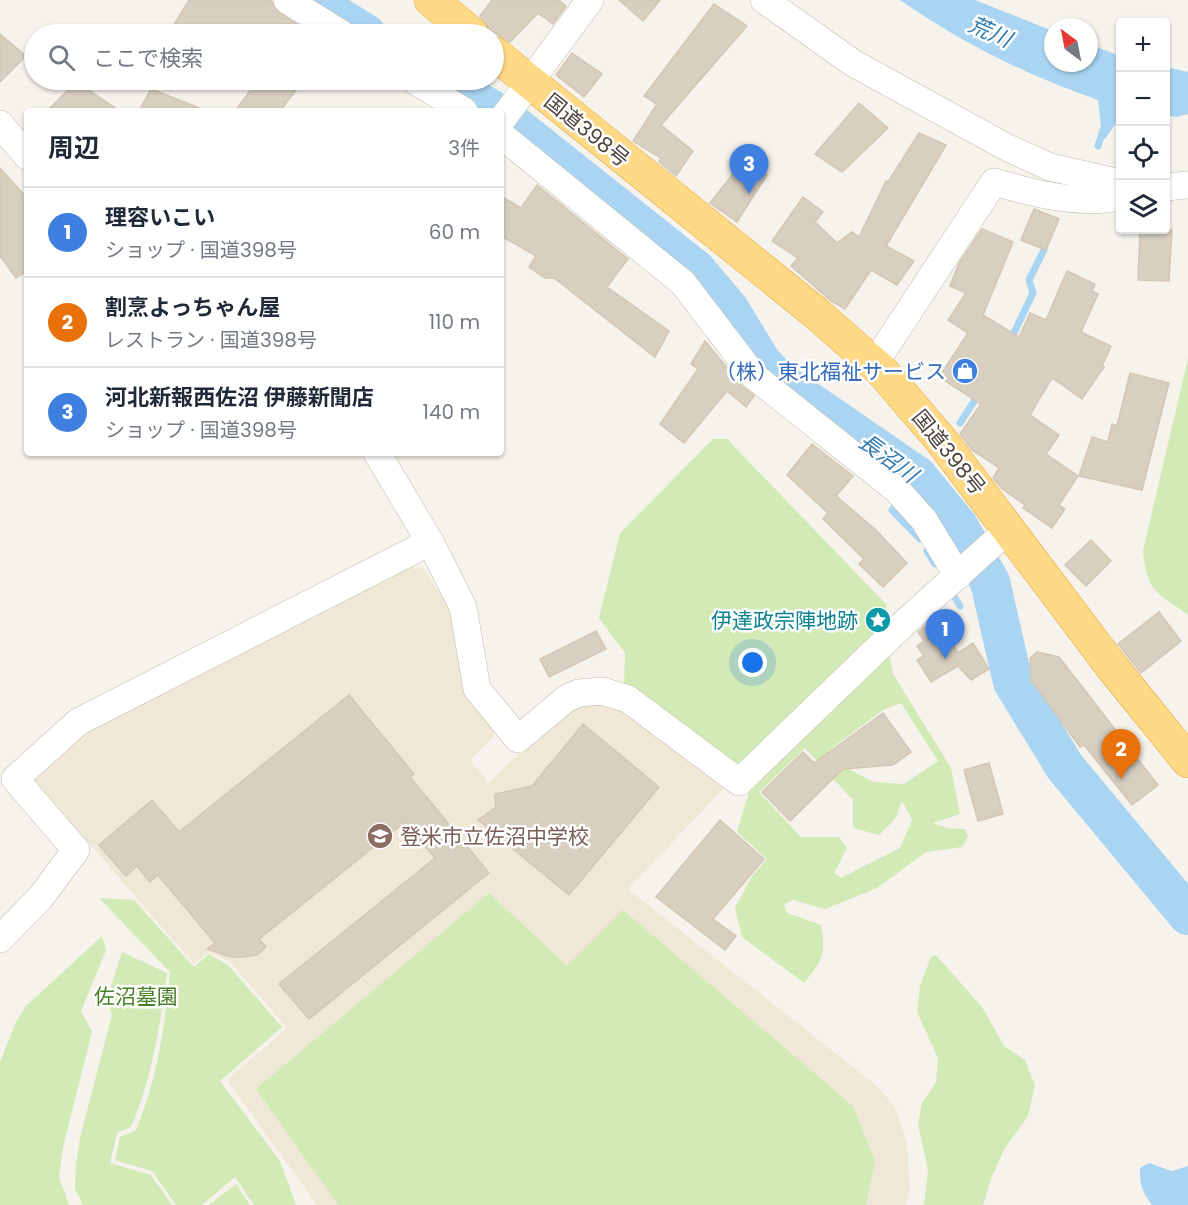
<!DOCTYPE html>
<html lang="ja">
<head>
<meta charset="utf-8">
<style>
  :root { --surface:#fff; --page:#f2f2f3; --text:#1f2937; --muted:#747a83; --line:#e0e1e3; --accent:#1a73e8 }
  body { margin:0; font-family:Poppins,"Noto Sans JP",sans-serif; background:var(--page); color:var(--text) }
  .controls { position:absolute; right:18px; top:18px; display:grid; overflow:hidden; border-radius:6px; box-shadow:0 2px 4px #0004 }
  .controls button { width:54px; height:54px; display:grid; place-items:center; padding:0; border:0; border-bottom:2px solid var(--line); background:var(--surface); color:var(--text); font:30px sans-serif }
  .compass { position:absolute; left:1044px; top:18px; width:54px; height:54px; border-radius:50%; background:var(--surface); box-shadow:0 2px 4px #0004; rotate:328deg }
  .you { position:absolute; left:753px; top:663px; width:21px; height:21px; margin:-15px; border:4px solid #fff; border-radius:50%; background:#1a73e8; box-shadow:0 0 0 9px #1a73e833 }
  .badge { display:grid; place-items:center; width:39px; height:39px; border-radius:50%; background:var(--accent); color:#fff; font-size:20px; font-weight:700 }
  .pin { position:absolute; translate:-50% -50px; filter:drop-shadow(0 2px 3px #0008) }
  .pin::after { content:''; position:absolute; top:32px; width:21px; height:18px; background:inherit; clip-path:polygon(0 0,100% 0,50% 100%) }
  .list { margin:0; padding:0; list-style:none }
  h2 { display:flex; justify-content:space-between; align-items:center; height:78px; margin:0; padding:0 24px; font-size:26px }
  h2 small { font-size:20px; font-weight:400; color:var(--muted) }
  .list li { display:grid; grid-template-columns:39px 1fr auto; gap:18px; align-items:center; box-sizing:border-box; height:90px; padding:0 24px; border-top:2px solid var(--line) }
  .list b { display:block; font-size:22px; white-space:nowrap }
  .list p { margin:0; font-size:20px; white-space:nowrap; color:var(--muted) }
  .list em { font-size:20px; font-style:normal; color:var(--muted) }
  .icon { flex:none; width:33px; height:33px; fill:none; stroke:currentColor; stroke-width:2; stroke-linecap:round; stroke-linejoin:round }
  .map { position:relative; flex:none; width:1188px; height:1205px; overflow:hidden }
  .search { position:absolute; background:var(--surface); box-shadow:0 2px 4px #0004; left:24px; top:24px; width:480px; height:66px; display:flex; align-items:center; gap:15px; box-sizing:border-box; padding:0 21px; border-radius:33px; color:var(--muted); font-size:22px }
  .panel { position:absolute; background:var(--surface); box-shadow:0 2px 4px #0004; left:24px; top:108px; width:480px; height:348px; border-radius:6px }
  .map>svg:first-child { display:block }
</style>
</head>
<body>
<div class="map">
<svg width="1188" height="1205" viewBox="0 0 1188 1205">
  <rect width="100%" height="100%" fill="#f6f3ec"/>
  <path fill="#efe8d6" d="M407,566L423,568L453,613L495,735L470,760L489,783L567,706L608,701L728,784L628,889L877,1086L895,1107L907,1144L910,1190L906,1205H317L227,1080L287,1028L230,962L209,952L194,964L33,779L89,727Z"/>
  <g fill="#d2eab5" fill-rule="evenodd">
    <path d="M1188,358V615C1156,591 1147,593 1143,551Z"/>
    <path d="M713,439H727L886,604L890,621L744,762L734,764L624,685L625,653L599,618L620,533Z"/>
    <path d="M889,652L893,674L951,768L960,814L933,823L947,828L965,829L968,837L962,847L926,852L877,888L825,909L793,900L784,904L787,913L821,925C827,953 822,961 804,983L742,937L735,908L752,876L767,859L737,832L750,788ZM901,703L938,761L904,784L874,782L850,770L832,748L883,710ZM805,748L853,800V828L879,835L895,819L902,801L912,820L900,848L841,878L834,873L847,848L839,837H801L759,792Z"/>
    <path d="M489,893L567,966L623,910L853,1106L875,1161L866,1205H338L256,1089Z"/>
    <path d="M99,898L134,900L194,967L209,954L228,965L282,1027L220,1081L280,1161L296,1205H254L235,1177L202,1205H176L152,1171L115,1160L120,1137L136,1130C157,1080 165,1026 170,972Z"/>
    <path d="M102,936L106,950L81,1011L92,1032L63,1147L59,1177L69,1205H0V1062L16,1022L26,1006Z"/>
    <path d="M122,952L167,973C160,1025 152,1079 131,1127L117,1133L110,1163L151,1175L172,1205H83L75,1189L76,1164L80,1138L112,1015L107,999Z"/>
    <path d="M936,955L982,1007L1004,1046L1025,1060L1035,1085L1028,1116L1005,1148L992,1176L983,1205H924L928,1170L918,1124L922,1103L936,1082L938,1058L917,1012L920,986L931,957Z"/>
    <path d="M236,1184L250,1205H209Z"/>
  </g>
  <g fill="#a9d4f2">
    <path d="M900,0H975L1053,31V63H1089V44L1120,56V117L1105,139L1098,137L1101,127L1098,100C1026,75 962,43 900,0Z"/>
    <path d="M1166,67L1188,72V114L1176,117L1166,115Z"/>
    <path d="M1149,1163L1172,1171L1188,1166V1205H1152C1143,1194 1139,1183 1140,1168Z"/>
  </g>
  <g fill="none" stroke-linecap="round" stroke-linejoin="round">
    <g stroke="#a9d4f2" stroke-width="7">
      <path d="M1098,146L1103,130"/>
      <path d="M1010,341L1033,293L1029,280L1044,250"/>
      <path d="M960,423L979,394"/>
      <path d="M895,506L892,510L920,539"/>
      <path d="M927,551L935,564"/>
      <path d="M955,598L960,606"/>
    </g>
    <g stroke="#a9d4f2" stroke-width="40">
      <path d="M311,0L366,34"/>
      <path d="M440,80L494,111"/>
      <path d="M501,115L696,270L729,309L760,360L776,379L917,476L958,526L990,582L1013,682L1065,767L1188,915"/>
    </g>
  </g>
  <g fill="#d8cfc1" stroke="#d3c7b4" stroke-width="1.5">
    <path d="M189,0H271L279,13L313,34H168Z"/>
    <path d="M492,0H559L566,6L553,24L538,13L510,42L490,30L480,16Z"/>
    <path d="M619,0H660L643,21Z"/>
    <path d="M714,4L747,26L661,125L693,151L676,176L659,162L661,158L633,141L657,104L644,96Z"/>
    <path d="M0,34L26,56L0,82Z"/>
    <path d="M572,53L602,74L584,97L556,75Z"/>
    <path d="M258,80H304L280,111H235Z"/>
    <path d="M76,82L120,111H47Z"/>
    <path d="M151,89L205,110L204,111H139Z"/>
    <path d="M859,103L888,128L842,172L815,154Z"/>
    <path d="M919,133L946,145L886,246L914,261L897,285L871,270L845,309L831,301L791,266L798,258L772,241L803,197L823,212L815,222L837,243L852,232L859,237L886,181L888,182Z"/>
    <path d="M743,161L767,175L737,222L710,203Z"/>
    <path d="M0,168L27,198V271L16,278L0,256Z"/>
    <path d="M537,185L628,259L607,287L669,331L655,357L554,278H545L529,267L536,256L501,236V196L521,208Z"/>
    <path d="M1034,209L1059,219L1046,250L1021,240Z"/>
    <path d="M982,229L1013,242L983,315L1019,337L1030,313L1046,320L1067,271L1095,284L1092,291L1098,294L1081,332L1111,346L1102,366L1104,367L1082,399L1052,378L1030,415L1059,435L1046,454L1078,476L1059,505L1065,509L1052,528L1023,508L1025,505L1001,488L993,478L999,468L972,450L960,434L981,404L939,377L968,333L948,320L966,293L950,286L959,263Z"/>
    <path d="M1140,230H1172L1169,281L1138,280Z"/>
    <path d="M705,341L742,386L754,396L746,407L727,391L684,443L660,424L698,369L691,364Z"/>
    <path d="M1130,373L1169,383L1142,490L1079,476L1092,437L1108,442L1112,424L1117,426Z"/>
    <path d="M812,444L853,476L836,496L876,530L907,563L883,587L859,564L864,559L823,519L828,513L787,475Z"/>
    <path d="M1091,540L1111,561L1086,586L1065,565Z"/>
    <path d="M1159,612L1181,641L1141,673L1118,644Z"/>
    <path d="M936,617L958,653L973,643L989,669L971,680L958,666L931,682L917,660L924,656L917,646L924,641L918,632Z"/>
    <path d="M596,631L606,649L549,677L540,659Z"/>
    <path d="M1037,652L1059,657L1158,785L1132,805L1084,745L1080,747L1031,680L1030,658Z"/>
    <path d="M349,695L414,774L410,777L489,873L309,1019L279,984L435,858L405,822L259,939L266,947L257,955L241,957H231L207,949L215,943L158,875L150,882L137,866L126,876L99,845L152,800L179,832Z"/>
    <path d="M883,713L911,752L893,765L843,769L790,821L762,792L803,752L814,763Z"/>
    <path d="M583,724L659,787L569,895L478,820L496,807L495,794L532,786Z"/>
    <path d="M989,763L1003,814L978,821L964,770Z"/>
    <path d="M720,820L764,859L713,919L736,936L725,950L656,897Z"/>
  </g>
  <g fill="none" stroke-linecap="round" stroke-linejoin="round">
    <g stroke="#c2bbae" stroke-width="28">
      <g id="minor">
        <path d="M287,0L342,34"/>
        <path d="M764,0L853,63L1008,148L1050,167L1120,183"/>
        <path d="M414,80L464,111"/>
        <path d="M501,121L590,0"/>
        <path d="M0,124L27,156"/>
        <path d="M501,135L683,283L754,376L897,490L924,520L958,576"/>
        <path d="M1166,187L1188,185"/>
        <path d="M884,349L994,182C1035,194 1078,205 1120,197"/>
        <path d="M430,542L463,607L477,689L518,739L567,698L579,693L602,691L628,699L739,782L902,625L1010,528"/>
        <path d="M0,939L40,898L76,850L15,779L78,722L430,542L377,453"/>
      </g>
    </g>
    <g stroke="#e0a43c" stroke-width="34">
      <g id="trunk">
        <path d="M431,0L472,34"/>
        <path d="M494,53L816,313L881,370L941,440L1112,667L1188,761"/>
      </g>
    </g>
    <use href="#minor" stroke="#fff" stroke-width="27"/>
    <use href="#trunk" stroke="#ffd985" stroke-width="33"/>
  </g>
  <defs>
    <g id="shop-disc" transform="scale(1.35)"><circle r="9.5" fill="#3f7fe0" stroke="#fff"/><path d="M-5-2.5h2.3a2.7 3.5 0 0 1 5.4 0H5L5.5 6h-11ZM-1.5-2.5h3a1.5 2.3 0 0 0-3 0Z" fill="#fff"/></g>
    <g id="sight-disc" transform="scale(1.35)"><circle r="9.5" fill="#0f9aa8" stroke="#fff"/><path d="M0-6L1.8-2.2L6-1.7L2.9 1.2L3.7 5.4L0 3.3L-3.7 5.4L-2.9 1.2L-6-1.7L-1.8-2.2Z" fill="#fff"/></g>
    <g id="school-disc" transform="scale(1.35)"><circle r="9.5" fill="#8d6e63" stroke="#fff"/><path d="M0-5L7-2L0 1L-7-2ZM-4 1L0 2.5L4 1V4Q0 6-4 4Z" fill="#fff"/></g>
  </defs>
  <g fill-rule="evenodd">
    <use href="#shop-disc" x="965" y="371"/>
    <use href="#sight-disc" x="878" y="620"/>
    <use href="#school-disc" x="380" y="836"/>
  </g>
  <g text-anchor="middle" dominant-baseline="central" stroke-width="5" stroke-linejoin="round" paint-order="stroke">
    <g font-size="21" fill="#4b4439" stroke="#fff">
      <text transform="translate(587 130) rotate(39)">国道398号</text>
      <text transform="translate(949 452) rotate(51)">国道398号</text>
    </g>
    <g font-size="21" fill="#366cbe" stroke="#fff" text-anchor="end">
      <text x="946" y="371">（株）東北福祉サービス</text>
    </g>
    <g font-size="21" fill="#0d838f" stroke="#fff" text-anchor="end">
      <text x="858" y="620">伊達政宗陣地跡</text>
    </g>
    <g font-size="21" fill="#785e54" stroke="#fff" text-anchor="start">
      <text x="400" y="836">登米市立佐沼中学校</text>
    </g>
    <g font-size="21" fill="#4a7f2a" stroke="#fff">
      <text x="136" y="996">佐沼墓園</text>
    </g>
    <g font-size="22" font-style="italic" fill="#2e7ab2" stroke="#fff">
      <text transform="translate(990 32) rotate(24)">荒川</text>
      <text transform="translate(888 458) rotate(36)">長沼川</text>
    </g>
  </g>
</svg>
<div class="controls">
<button>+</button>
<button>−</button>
<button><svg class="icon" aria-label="locate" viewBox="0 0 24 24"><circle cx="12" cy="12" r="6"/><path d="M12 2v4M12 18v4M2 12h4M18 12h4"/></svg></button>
<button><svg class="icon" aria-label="layers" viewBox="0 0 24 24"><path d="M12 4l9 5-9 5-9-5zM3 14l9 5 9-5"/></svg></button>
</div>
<svg class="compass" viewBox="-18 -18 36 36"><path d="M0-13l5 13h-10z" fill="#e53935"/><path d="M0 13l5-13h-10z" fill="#747a83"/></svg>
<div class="you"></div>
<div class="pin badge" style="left:945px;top:659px;background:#3f7fe0">1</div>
<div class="pin badge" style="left:1121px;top:779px;background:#e8710a">2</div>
<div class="pin badge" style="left:749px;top:194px;background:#3f7fe0">3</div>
<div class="search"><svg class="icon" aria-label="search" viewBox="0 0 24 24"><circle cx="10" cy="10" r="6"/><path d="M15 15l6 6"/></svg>ここで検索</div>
<section class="panel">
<h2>周辺<small>3件</small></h2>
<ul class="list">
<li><span class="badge" style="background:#3f7fe0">1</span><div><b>理容いこい</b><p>ショップ · 国道398号</p></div><em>60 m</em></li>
<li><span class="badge" style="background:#e8710a">2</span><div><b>割烹よっちゃん屋</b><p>レストラン · 国道398号</p></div><em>110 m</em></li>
<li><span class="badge" style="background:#3f7fe0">3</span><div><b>河北新報西佐沼 伊藤新聞店</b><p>ショップ · 国道398号</p></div><em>140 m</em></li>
</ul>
</section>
</div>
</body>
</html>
